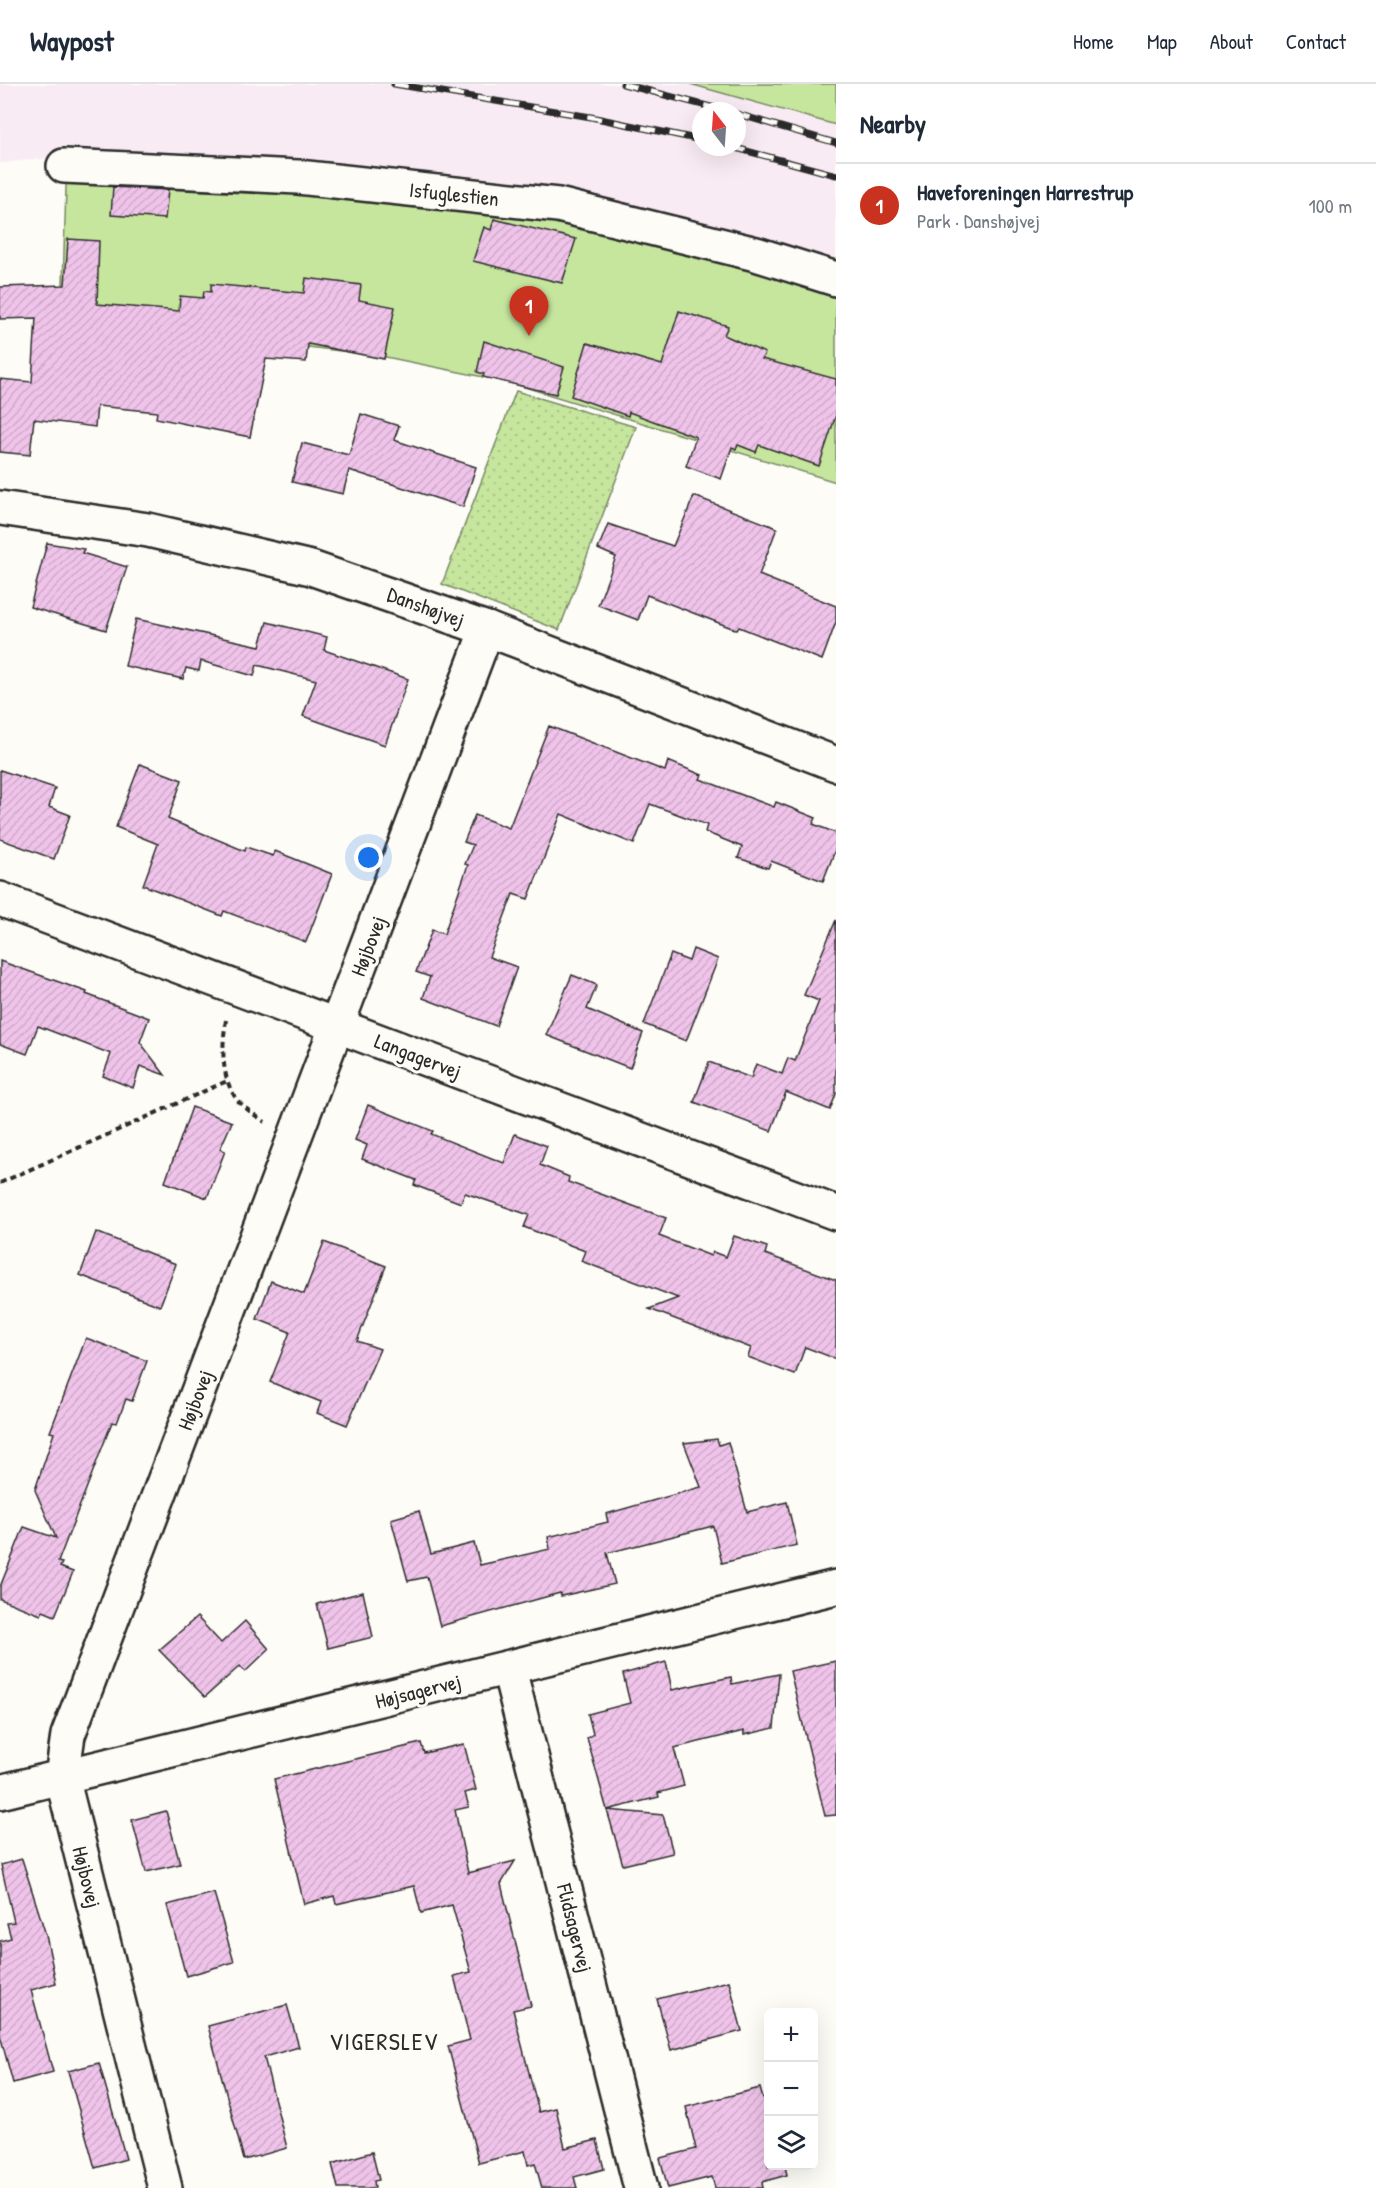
<!DOCTYPE html>
<html lang="en">
<head>
<meta charset="utf-8">
<style>
  :root { --surface:#fff; --page:#f2f2f3; --text:#1f2937; --muted:#747a83; --line:#e0e1e3; --accent:#c8321e }
  body { margin:0; font-family:"Patrick Hand",sans-serif; background:var(--page); color:var(--text) }
  .controls { position:absolute; right:18px; bottom:18px; display:grid; overflow:hidden; border-radius:9px; box-shadow:0 6px 24px #0002 }
  .controls button { width:54px; height:54px; display:grid; place-items:center; padding:0; border:0; border-bottom:2px solid var(--line); background:var(--surface); color:var(--text); font:30px sans-serif }
  .compass { position:absolute; left:692px; top:18px; width:54px; height:54px; border-radius:50%; background:var(--surface); box-shadow:0 6px 24px #0002; rotate:343deg }
  .you { position:absolute; left:369px; top:774px; width:21px; height:21px; margin:-15px; border:4px solid #fff; border-radius:50%; background:#1a73e8; box-shadow:0 0 0 9px #1a73e833 }
  .badge { display:grid; place-items:center; width:39px; height:39px; border-radius:50%; background:var(--accent); color:#fff; font-size:20px; font-weight:700 }
  .pin { position:absolute; translate:-50% -50px; filter:drop-shadow(0 2px 3px #0008) }
  .pin::after { content:''; position:absolute; top:32px; width:21px; height:18px; background:inherit; clip-path:polygon(0 0,100% 0,50% 100%) }
  .list { margin:0; padding:0; list-style:none }
  h2 { display:flex; justify-content:space-between; align-items:center; height:78px; margin:0; padding:0 24px; font-size:26px }
  h2 small { font-size:20px; font-weight:400; color:var(--muted) }
  .list li { display:grid; grid-template-columns:39px 1fr auto; gap:18px; align-items:center; box-sizing:border-box; height:84px; padding:0 24px; border-top:2px solid var(--line) }
  .list b { display:block; font-size:22px; white-space:nowrap }
  .list p { margin:0; font-size:20px; white-space:nowrap; color:var(--muted) }
  .list em { font-size:20px; font-style:normal; color:var(--muted) }
  .icon { flex:none; width:33px; height:33px; fill:none; stroke:currentColor; stroke-width:2; stroke-linecap:round; stroke-linejoin:round }
  .map { position:relative; flex:none; width:836px; height:2104px; overflow:hidden }
  header { display:flex; align-items:center; gap:36px; box-sizing:border-box; height:84px; padding:0 30px; background:var(--surface); border-bottom:2px solid var(--line) }
  header strong { font-size:28px }
  nav { display:flex; gap:33px; margin-inline-start:auto; font-size:21px }
  main { display:flex }
  aside { flex:1; background:var(--surface) }
  .map>svg:first-child { display:block }
</style>
</head>
<body>
<header>
<strong>Waypost</strong>
<nav><a>Home</a><a>Map</a><a>About</a><a>Contact</a></nav>
</header>
<main>
<div class="map">
<svg width="836" height="2104" viewBox="0 0 836 2104">
  <defs>
    <pattern id="grass-dots" width="8" height="8" patternUnits="userSpaceOnUse" patternTransform="scale(1.5)"><rect width="8" height="8" fill="#c6e69e"/><path d="M2 2h.1M6 6h.1" fill="none" stroke="#aac588" stroke-width="1.8" stroke-linecap="round"/></pattern>
    <pattern id="building-hatch" width="6" height="6" patternUnits="userSpaceOnUse" patternTransform="scale(1.5)"><rect width="6" height="6" fill="#f0c4ea"/><path d="M-1 1l2-2M0 6l6-6M5 7l2-2" fill="none" stroke="#cea9c9"/></pattern>
  </defs>
  <rect width="100%" height="100%" fill="#fdfcf7"/>
  <filter id="ink" filterUnits="userSpaceOnUse"><feTurbulence type="fractalNoise" baseFrequency=".0167" numOctaves="2"/><feDisplacementMap in="SourceGraphic" scale="12" xChannelSelector="R" yChannelSelector="G"/><feConvolveMatrix kernelMatrix="1 2 1 2 8 2 1 2 1" color-interpolation-filters="sRGB"/></filter>
  <g filter="url(#ink)">
    <path fill="#f9ebf3" fill-rule="evenodd" d="M0,0H690L836,41V182L67,72L0,79ZM701,27H737V63H701Z"/>
    <path fill="url(#grass-dots)" stroke="#788864" stroke-width="1.5" d="M516,307L636,343L559,546L442,500Z"/>
    <g fill="#c6e69e" stroke="#788864" stroke-width="1.5">
      <path d="M690,0H836V41Z"/>
      <path d="M67,72L277,84L836,182V398L508,298L381,272L62,233Z"/>
    </g>
    <g fill="url(#building-hatch)" stroke="#2b2b2b" stroke-width="1.5">
      <path d="M113,103L168,106L165,135L111,131Z"/>
      <path d="M494,135L576,155L562,199L473,177L484,143L491,146Z"/>
      <path d="M68,155L99,157L97,220L179,227L180,212L203,214L204,207L211,208V200L304,209L306,194L361,201L359,216L395,223L384,275L308,260L306,278L266,275L250,353L156,334L157,328L97,322L95,343L34,335L30,371L0,368V295L32,298L36,234L0,235V203L65,201Z"/>
      <path d="M679,227L728,242L724,251L765,269L762,275L836,295V331L819,382L759,361L756,368L738,361L736,365L732,363L721,395L686,382L696,353L629,328L628,332L571,312L587,259L662,281Z"/>
      <path d="M484,257L564,283L556,310L483,293L484,290L477,288Z"/>
      <path d="M361,330L399,342L394,356L476,383L463,423L349,386L343,410L292,398L302,359L349,371Z"/>
      <path d="M694,412L777,444L759,491L836,522V538L822,576L739,543L737,546L647,511L638,536L598,521L616,473L598,465L608,440L673,462Z"/>
      <path d="M47,459L84,465L82,469L127,483L106,546L30,523Z"/>
      <path d="M136,535L260,562L267,538L327,553L324,566L408,595L385,661L303,632L316,596L257,581L254,592L201,577L199,587L186,584L183,595L125,582Z"/>
      <path d="M549,642L665,687L668,677L702,691L700,695L774,723L776,718L816,734L813,740L836,749V764L823,797L771,777L768,784L738,774L742,763L705,748L707,741L650,720L634,760L561,730L528,815L513,810L489,873L517,883L496,942L423,914L430,893L416,888L432,846L444,850L468,781L465,780L473,761L464,758L475,731L509,744Z"/>
      <path d="M140,680L182,696L168,735L245,767L246,763L273,772L275,767L332,790L306,858L224,827L222,832L143,801L158,760L116,743Z"/>
      <path d="M0,686L55,704L49,723L70,731L54,775L0,755Z"/>
      <path d="M836,836V1010L830,1026L786,1008L771,1047L694,1018L709,978L751,994L756,980L782,990L788,974L795,977L819,917L804,911Z"/>
      <path d="M693,865L718,875L686,957L644,940L671,870L689,877Z"/>
      <path d="M0,877L87,908L86,910L149,934L140,958L165,991L140,982L133,1004L103,992L111,970L38,942L27,970L0,960Z"/>
      <path d="M572,891L597,901L587,925L643,949L630,984L546,951Z"/>
      <path d="M368,1021L433,1047L431,1050L504,1079L515,1050L547,1062L540,1081L569,1093L568,1098L666,1134L659,1152L711,1172L713,1168L726,1173L734,1152L767,1163L765,1170L836,1196V1275L805,1263L795,1291L748,1273L751,1264L649,1225L678,1214L581,1177L585,1167L524,1143L529,1131L465,1109L461,1119L414,1101L416,1096L362,1075L367,1061L355,1056Z"/>
      <path d="M192,1023L232,1038L220,1065L225,1067L207,1114L165,1098Z"/>
      <path d="M96,1148L176,1180L160,1222L80,1191Z"/>
      <path d="M324,1158L386,1182L357,1257L380,1265L347,1341L317,1329L321,1318L270,1298L290,1248L257,1235L271,1197L304,1210Z"/>
      <path d="M86,1254L147,1277L132,1317L126,1315L117,1339L112,1338L58,1478L62,1479L60,1483L73,1488L55,1532L43,1527L41,1531L0,1515V1503L24,1443L56,1454L35,1406L54,1349L50,1348Z"/>
      <path d="M717,1355L719,1361L728,1358L747,1428L787,1418L797,1461L722,1479L713,1442L607,1469L615,1500L561,1512L560,1509L440,1542L427,1493L408,1497L391,1435L419,1427L431,1470L474,1459L480,1481L550,1465L548,1453L608,1438L606,1430L701,1403L684,1359Z"/>
      <path d="M363,1508L373,1553L328,1564L317,1520Z"/>
      <path d="M197,1533L221,1559L245,1537L269,1565L245,1588L240,1582L205,1613L159,1566Z"/>
      <path d="M836,1577V1731L825,1732L790,1587Z"/>
      <path d="M666,1578L672,1606L731,1593L732,1600L779,1590L774,1644L744,1651V1647L674,1664L684,1702L658,1709L659,1713L607,1726L587,1654L593,1650L588,1630L630,1619L623,1590Z"/>
      <path d="M421,1659L424,1669L464,1660L476,1706L465,1709L469,1723L455,1726L468,1789L515,1777L501,1800L531,1922L513,1926L539,2028L556,2024L565,2064L597,2056L604,2085L574,2093L577,2104H542L535,2079L528,2081L525,2067L479,2079L448,1962L470,1956L454,1892L471,1888L452,1821L421,1829L414,1802L336,1820L334,1812L304,1820L274,1695Z"/>
      <path d="M607,1726L663,1731L673,1769L623,1781Z"/>
      <path d="M166,1727L180,1780L146,1788L132,1736Z"/>
      <path d="M22,1775L46,1851L56,1899L31,1906L53,1988L13,1999L0,1951V1857L11,1854L7,1839L14,1838L1,1781Z"/>
      <path d="M214,1809L234,1878L186,1892L167,1821Z"/>
      <path d="M729,1897L742,1947L671,1966L657,1915Z"/>
      <path d="M287,1921L299,1963L264,1973L287,2064L244,2076L208,1942Z"/>
      <path d="M99,1979L126,2075L95,2084L68,1987Z"/>
      <path d="M760,2004L763,2015L768,2014V2082H785L787,2091L762,2098L763,2104H715L712,2093L668,2104L660,2074L696,2065L686,2023Z"/>
      <path d="M372,2068L379,2096L374,2097L375,2104H338L332,2080Z"/>
    </g>
    <g fill="none" stroke-linecap="round" stroke-linejoin="round">
      <g stroke="#2b2b2b" stroke-width="38">
        <g id="minor">
          <path d="M64,82L298,93L558,121L756,170L836,195"/>
          <path d="M0,424L148,446L311,484L487,545L836,680"/>
          <path d="M0,815L836,1129"/>
          <path d="M509,1585L641,2104"/>
          <path d="M0,1708L836,1503"/>
          <path d="M165,2104L62,1693L68,1651L487,545"/>
        </g>
      </g>
      <g stroke="#2b2b2b" stroke-width="4" stroke-dasharray="6 4.5" stroke-linecap="butt">
        <path d="M226,936C222,962 220,996 239,1018C246,1025 256,1032 265,1038"/>
        <path d="M0,1099L227,997"/>
      </g>
      <use href="#minor" stroke="#fdfcf7" stroke-width="33"/>
      <g stroke="#2b2b2b" stroke-width="7">
        <g id="rail">
          <path d="M394,0L591,33L701,56"/>
          <path d="M623,0L726,27"/>
          <path d="M737,30L836,59"/>
          <path d="M732,63L836,91"/>
        </g>
      </g>
      <use href="#rail" stroke="#fdfcf7" stroke-width="4.5" stroke-dasharray="14" stroke-linecap="butt"/>
    </g>
  </g>
  <g text-anchor="middle" dominant-baseline="central" stroke-width="6" stroke-linejoin="round" paint-order="stroke">
    <g font-size="21" fill="#2b2b2b" stroke="#fdfcf7">
      <text transform="translate(454 110) rotate(6)">Isfuglestien</text>
      <text transform="translate(426 523) rotate(20)">Danshøjvej</text>
      <text transform="translate(368 862) rotate(-69)">Højbovej</text>
      <text transform="translate(418 972) rotate(21)">Langagervej</text>
      <text transform="translate(195 1316) rotate(-69)">Højbovej</text>
      <text transform="translate(418 1607) rotate(-14)">Højsagervej</text>
      <text transform="translate(87 1793) rotate(76)">Højbovej</text>
      <text transform="translate(575 1844) rotate(76)">Flidsagervej</text>
    </g>
    <g font-size="24" letter-spacing="1.5" fill="#2b2b2b" stroke="#fdfcf7">
      <text x="384" y="1957">VIGERSLEV</text>
    </g>
  </g>
</svg>
<div class="controls">
<button>+</button>
<button>−</button>
<button><svg class="icon" aria-label="layers" viewBox="0 0 24 24"><path d="M12 4l9 5-9 5-9-5zM3 14l9 5 9-5"/></svg></button>
</div>
<svg class="compass" viewBox="-18 -18 36 36"><path d="M0-13l5 13h-10z" fill="#e53935"/><path d="M0 13l5-13h-10z" fill="#747a83"/></svg>
<div class="you"></div>
<div class="pin badge" style="left:529px;top:252px">1</div>
</div>
<aside>
<h2>Nearby<small></small></h2>
<ul class="list">
<li><span class="badge">1</span><div><b>Haveforeningen Harrestrup</b><p>Park · Danshøjvej</p></div><em>100 m</em></li>
</ul>
</aside>
</main>
</body>
</html>
